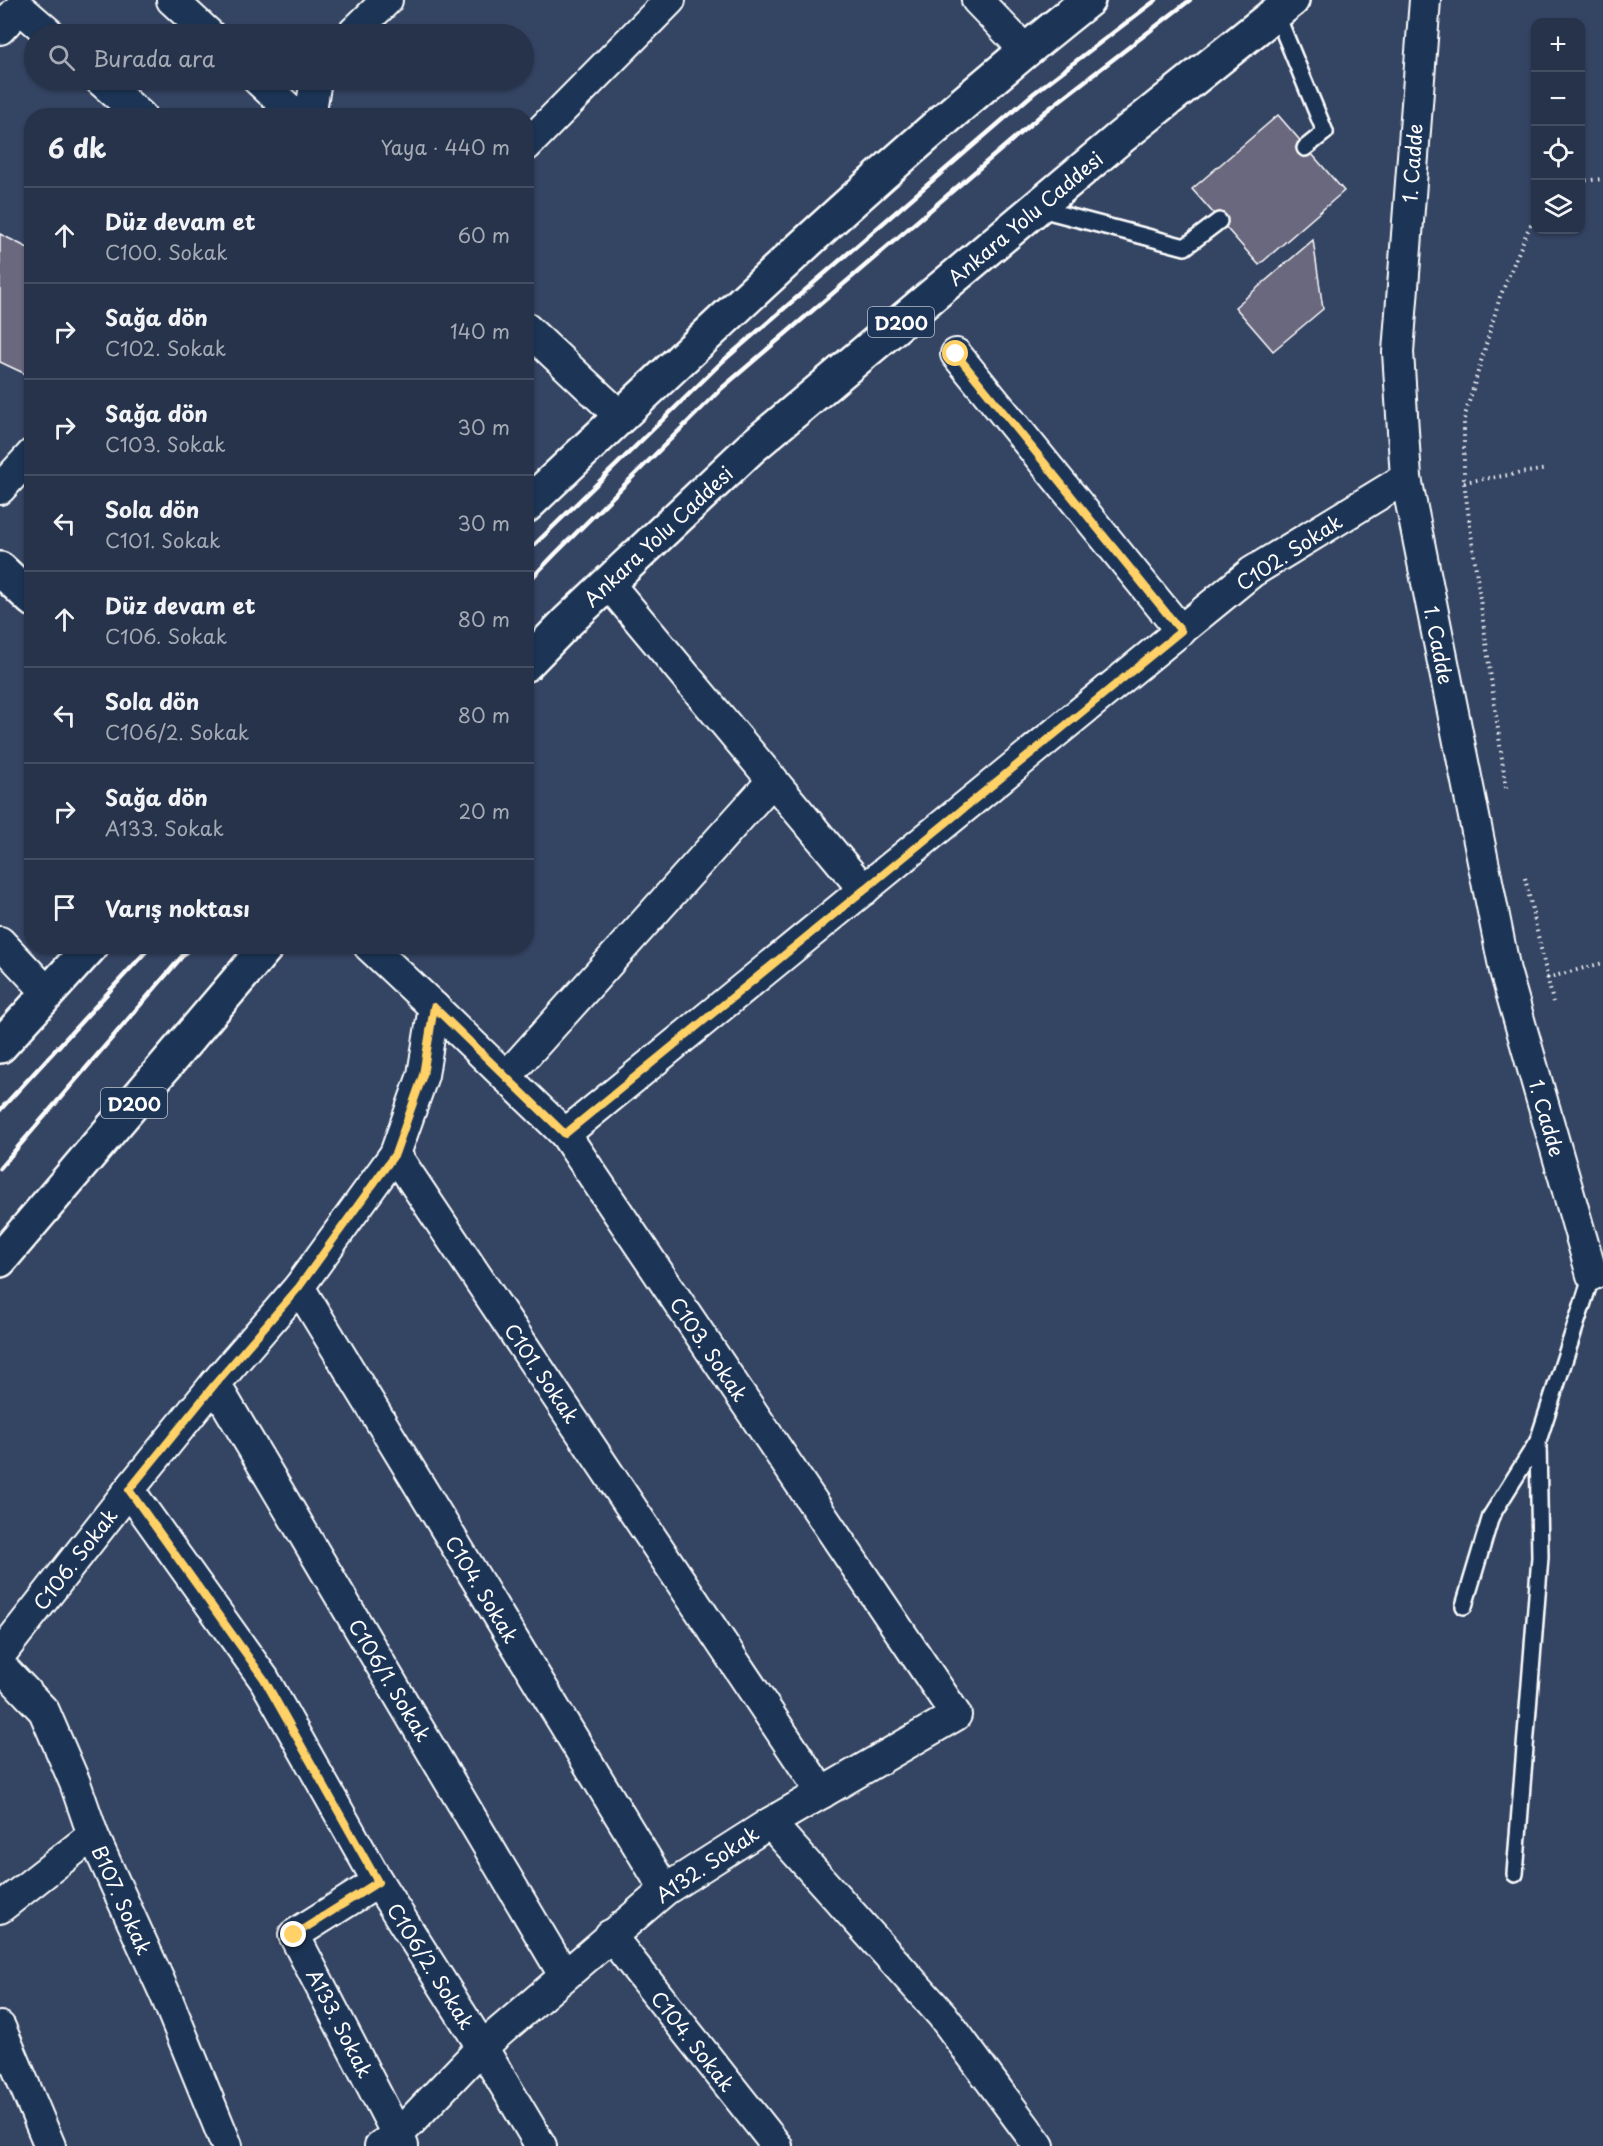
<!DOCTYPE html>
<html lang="tr">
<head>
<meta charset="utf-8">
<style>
  :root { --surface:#27334a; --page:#2f3b51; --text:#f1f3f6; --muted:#a4aab5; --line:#434e62 }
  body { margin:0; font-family:"Playpen Sans",sans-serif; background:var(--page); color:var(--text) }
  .controls { position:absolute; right:18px; top:18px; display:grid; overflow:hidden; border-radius:12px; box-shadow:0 2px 4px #0004 }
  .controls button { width:54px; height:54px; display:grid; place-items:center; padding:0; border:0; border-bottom:2px solid var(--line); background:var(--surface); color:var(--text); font:30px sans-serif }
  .stop { position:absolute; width:18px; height:18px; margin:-14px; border:4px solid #ffd166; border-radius:50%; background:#fff }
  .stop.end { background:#ffd166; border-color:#fff; box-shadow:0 2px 6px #0008 }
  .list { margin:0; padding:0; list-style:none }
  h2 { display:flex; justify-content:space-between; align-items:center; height:78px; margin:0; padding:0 24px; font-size:26px }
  h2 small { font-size:20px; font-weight:400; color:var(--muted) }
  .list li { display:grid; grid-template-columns:39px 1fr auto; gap:18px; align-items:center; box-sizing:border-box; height:96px; padding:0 24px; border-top:2px solid var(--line) }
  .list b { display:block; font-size:22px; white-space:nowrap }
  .list p { margin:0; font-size:20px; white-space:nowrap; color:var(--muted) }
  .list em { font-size:20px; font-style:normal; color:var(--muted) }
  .icon { flex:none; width:33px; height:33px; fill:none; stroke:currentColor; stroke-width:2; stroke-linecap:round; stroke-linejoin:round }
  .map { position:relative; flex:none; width:1603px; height:2146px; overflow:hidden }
  .search { position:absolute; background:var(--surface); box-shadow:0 2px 4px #0004; left:24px; top:24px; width:510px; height:66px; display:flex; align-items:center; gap:15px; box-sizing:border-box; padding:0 21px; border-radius:33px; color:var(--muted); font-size:22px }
  .panel { position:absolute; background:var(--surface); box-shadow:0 2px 4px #0004; left:24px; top:108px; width:510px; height:846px; border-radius:24px }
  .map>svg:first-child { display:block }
</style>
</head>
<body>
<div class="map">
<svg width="1603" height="2146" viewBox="0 0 1603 2146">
  <rect width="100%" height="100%" fill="#344463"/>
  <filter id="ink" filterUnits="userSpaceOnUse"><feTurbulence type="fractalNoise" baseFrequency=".0167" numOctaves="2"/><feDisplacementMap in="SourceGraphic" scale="12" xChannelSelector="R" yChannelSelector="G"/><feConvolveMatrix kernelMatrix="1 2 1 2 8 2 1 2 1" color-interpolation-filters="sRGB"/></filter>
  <g filter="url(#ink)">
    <g fill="#6a687e" stroke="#fff" stroke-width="1.5">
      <path d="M1278,115L1344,191L1259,265L1192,189Z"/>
      <path d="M0,234L32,250V377L0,362Z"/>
      <path d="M1313,240L1323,309L1273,351L1235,307Z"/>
    </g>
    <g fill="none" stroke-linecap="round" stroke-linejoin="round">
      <g stroke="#fff" stroke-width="20">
        <g id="lane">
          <path d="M1276,13L1325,132L1305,148"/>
          <path d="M1037,208L1185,247L1219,221"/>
          <path d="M1464,1606L1491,1516L1538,1441L1592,1275"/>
          <path d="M1515,1874L1540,1557L1538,1441"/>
        </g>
      </g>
      <g stroke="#fff" stroke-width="34">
        <g id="street">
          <path d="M172,0L209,34"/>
          <path d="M977,0L1025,50"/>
          <path d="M1425,0L1398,352L1406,478L1505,971L1592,1275"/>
          <path d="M0,29L20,8L50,34"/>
          <path d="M352,34L387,0"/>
          <path d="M100,80L141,116"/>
          <path d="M258,80L297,116"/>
          <path d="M310,116L316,80"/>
          <path d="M526,146L670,0"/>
          <path d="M526,328L621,417"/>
          <path d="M956,354L1181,631"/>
          <path d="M0,489L32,454"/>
          <path d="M608,583L864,890"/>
          <path d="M0,942L48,993"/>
          <path d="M369,946L434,1007L423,1075L395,1154L822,1793"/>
          <path d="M506,1077L773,780"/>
          <path d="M565,1134L1252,572L1406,478"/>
          <path d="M299,1287L665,1890"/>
          <path d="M215,1384L564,1975"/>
          <path d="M129,1490L264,1679L378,1882L482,2047L541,2146"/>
          <path d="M0,1655L129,1490L215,1384L299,1287L395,1154"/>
          <path d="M0,1665L44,1711L75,1783L93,1835L166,1996L227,2146"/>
          <path d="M770,1823L942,2015L1039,2146"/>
          <path d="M378,1882L294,1935L403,2146"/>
          <path d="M0,1908L93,1835"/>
          <path d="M610,1935L777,2146"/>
          <path d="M0,2027L50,2146"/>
          <path d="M380,2146L398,2135L482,2047L665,1890L770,1823L956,1715L565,1134L434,1007"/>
        </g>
      </g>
      <g stroke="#fff" stroke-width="38">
        <path id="secondary" d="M0,569L32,599"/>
      </g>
      <g stroke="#fff" stroke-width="38">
        <g id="highway">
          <path d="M526,506C709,333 891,157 1088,0"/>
          <path d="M526,664L567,622L752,447L1121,137L1292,0"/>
          <path d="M0,1046L91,946"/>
          <path d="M0,1260L267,946"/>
        </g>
      </g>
      <g stroke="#fff" stroke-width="4" stroke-dasharray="1.5 4.5" stroke-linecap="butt">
        <path d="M1580,181L1603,179"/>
        <path d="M1464,482L1547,469"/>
        <path d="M1506,788L1464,482V419L1500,297L1527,232L1536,216"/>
        <path d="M1525,878L1553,1002"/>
        <path d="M1547,978L1603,963"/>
      </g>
      <use href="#lane" stroke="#1d3557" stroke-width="15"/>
      <use href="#street" stroke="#1d3557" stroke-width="30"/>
      <use href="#secondary" stroke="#1d3557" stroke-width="33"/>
      <use href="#highway" stroke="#1d3557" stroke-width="33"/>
      <g stroke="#fff" stroke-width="4.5">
        <path d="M526,553L723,361L1034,93L1156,0"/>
        <path d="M526,584L556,553L722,388L1046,111L1190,0"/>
        <path d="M0,1110L151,946"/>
        <path d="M0,1168L191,946"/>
      </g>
    </g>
  </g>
  <g fill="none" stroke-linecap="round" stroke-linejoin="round" filter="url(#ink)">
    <path stroke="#ffd166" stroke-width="8" d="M294,1935L378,1882L264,1679L129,1490L215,1384L299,1287L395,1154L423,1075L434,1007L565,1134L1181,631L956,354"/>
  </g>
  <g text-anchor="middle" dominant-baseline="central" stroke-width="5" stroke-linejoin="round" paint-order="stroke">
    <g fill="#1d3557" stroke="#bbc2cd" stroke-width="1.5">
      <rect x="868" y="307" width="66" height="30" rx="4.5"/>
      <rect x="101" y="1088" width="66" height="30" rx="4.5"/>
    </g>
    <g font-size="18" font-weight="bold" fill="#fff">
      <text x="901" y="322">D200</text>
      <text x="134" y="1103">D200</text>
    </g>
    <g font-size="20" fill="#fff" stroke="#1d3557">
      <text transform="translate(1412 163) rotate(-86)">1. Cadde</text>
      <text transform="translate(1025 218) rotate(-40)">Ankara Yolu Caddesi</text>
      <text transform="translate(658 536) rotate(-43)">Ankara Yolu Caddesi</text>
      <text transform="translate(1289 552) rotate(-33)">C102. Sokak</text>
      <text transform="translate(1439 645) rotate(79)">1. Cadde</text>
      <text transform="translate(1547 1118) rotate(74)">1. Cadde</text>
      <text transform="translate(709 1349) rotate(56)">C103. Sokak</text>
      <text transform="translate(542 1373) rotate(56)">C101. Sokak</text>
      <text transform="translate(75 1559) rotate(-52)">C106. Sokak</text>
      <text transform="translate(482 1589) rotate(59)">C104. Sokak</text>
      <text transform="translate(390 1680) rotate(59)">C106/1. Sokak</text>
      <text transform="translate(707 1864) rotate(-34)">A132. Sokak</text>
      <text transform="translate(122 1900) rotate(66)">B107. Sokak</text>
      <text transform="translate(431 1966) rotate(58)">C106/2. Sokak</text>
      <text transform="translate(340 2023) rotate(63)">A133. Sokak</text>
      <text transform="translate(693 2041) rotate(52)">C104. Sokak</text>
    </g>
  </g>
</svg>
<div class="controls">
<button>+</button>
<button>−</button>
<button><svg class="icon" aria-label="locate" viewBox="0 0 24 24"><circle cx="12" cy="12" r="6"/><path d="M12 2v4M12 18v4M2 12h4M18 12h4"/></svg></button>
<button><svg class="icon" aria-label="layers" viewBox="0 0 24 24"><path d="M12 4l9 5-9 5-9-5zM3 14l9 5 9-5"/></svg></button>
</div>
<div class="stop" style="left:956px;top:354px"></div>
<div class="stop end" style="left:294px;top:1935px"></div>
<div class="search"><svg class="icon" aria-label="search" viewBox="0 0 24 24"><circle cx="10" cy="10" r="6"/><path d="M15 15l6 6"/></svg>Burada ara</div>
<section class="panel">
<h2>6 dk<small>Yaya · 440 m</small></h2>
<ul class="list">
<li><svg class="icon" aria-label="ahead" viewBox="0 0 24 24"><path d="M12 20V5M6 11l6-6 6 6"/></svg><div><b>Düz devam et</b><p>C100. Sokak</p></div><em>60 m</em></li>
<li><svg class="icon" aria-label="right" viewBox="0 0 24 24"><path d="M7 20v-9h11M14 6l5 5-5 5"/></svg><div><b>Sağa dön</b><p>C102. Sokak</p></div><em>140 m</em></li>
<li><svg class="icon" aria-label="right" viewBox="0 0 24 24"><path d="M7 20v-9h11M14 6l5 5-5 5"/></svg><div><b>Sağa dön</b><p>C103. Sokak</p></div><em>30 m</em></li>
<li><svg class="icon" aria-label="left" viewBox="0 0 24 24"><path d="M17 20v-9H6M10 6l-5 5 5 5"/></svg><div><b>Sola dön</b><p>C101. Sokak</p></div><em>30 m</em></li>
<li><svg class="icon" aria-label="ahead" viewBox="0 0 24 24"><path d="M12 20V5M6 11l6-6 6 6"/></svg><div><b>Düz devam et</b><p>C106. Sokak</p></div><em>80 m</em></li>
<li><svg class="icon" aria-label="left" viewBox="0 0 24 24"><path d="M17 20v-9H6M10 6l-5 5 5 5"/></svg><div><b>Sola dön</b><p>C106/2. Sokak</p></div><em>80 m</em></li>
<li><svg class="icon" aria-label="right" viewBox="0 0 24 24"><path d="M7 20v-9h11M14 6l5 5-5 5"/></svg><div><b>Sağa dön</b><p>A133. Sokak</p></div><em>20 m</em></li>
<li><svg class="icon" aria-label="arrive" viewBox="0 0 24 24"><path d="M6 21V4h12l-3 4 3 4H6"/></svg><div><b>Varış noktası</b></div></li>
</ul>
</section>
</div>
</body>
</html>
